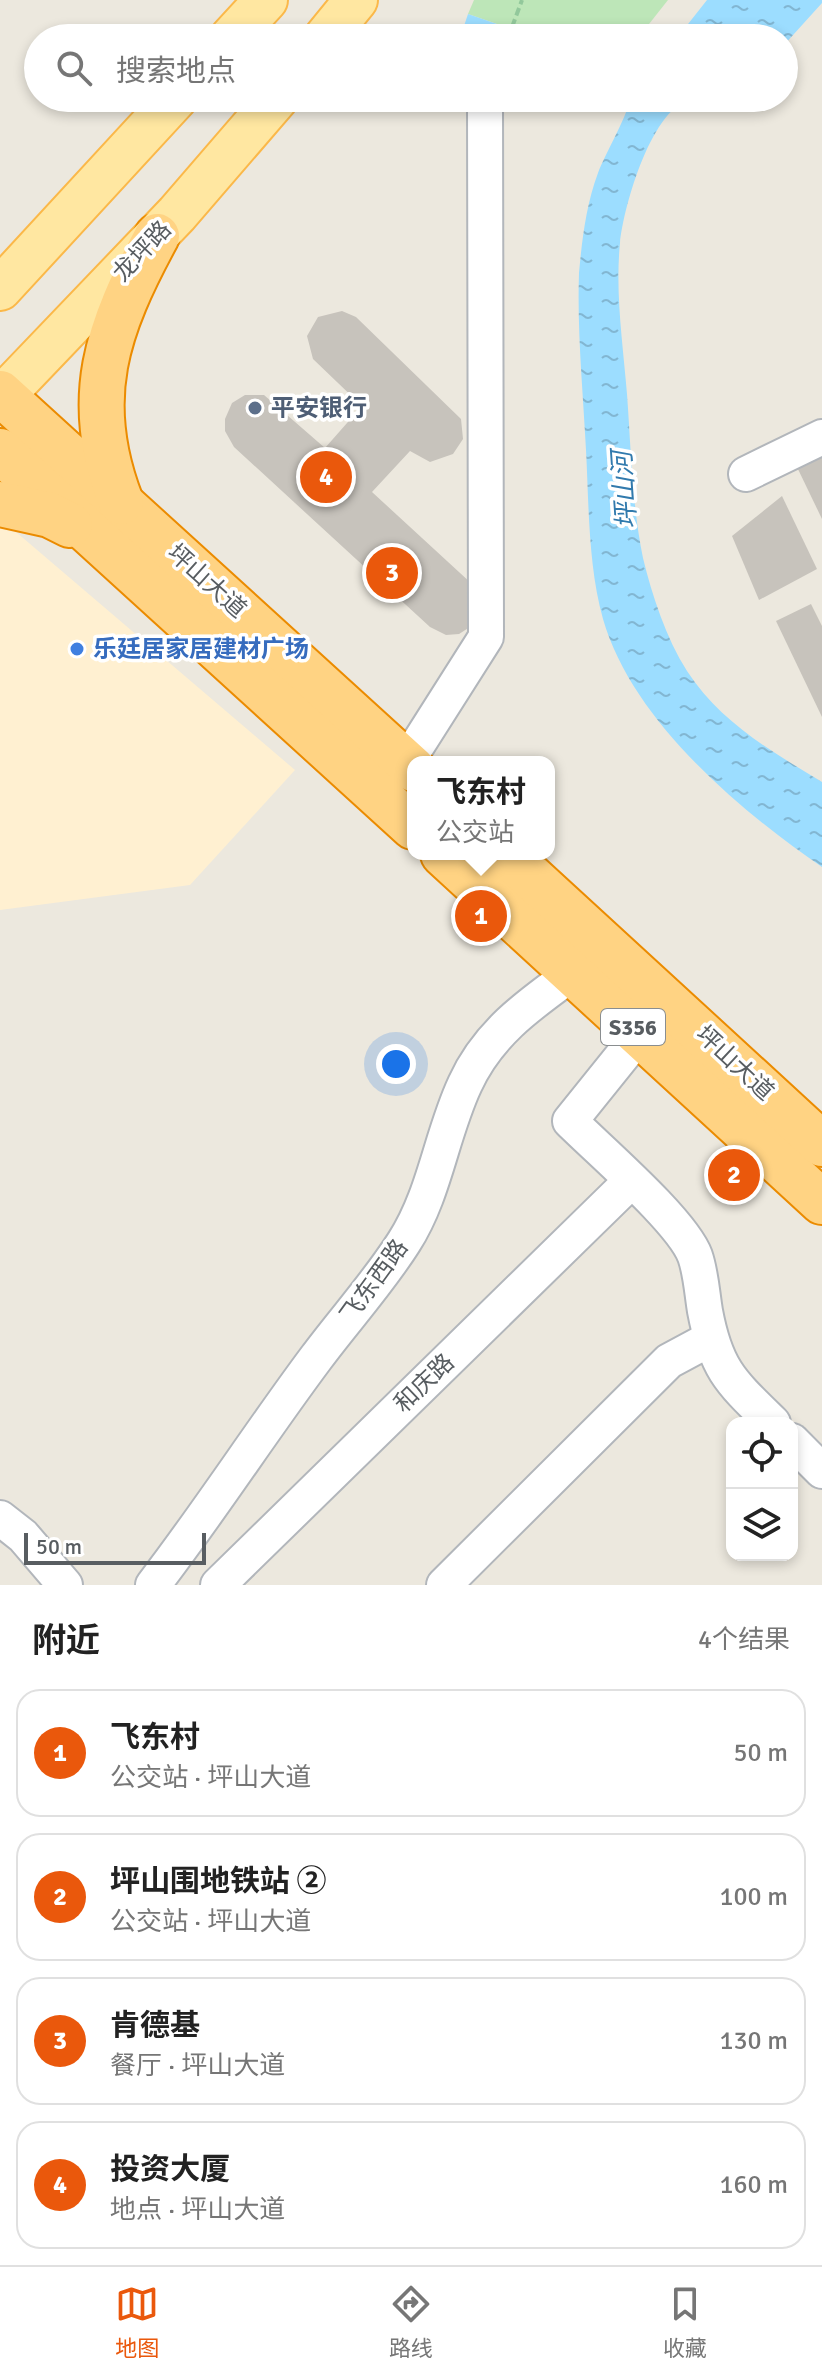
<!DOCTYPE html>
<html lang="zh">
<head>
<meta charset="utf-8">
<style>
  :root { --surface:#fff; --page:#f2f2f2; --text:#222; --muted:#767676; --line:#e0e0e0; --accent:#ea580c }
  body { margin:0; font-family:Signika,"Noto Sans SC",sans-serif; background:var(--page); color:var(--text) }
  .controls { position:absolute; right:24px; bottom:24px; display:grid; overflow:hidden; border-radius:16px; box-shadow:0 4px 12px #0003 }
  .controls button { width:72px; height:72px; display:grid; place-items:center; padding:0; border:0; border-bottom:2px solid var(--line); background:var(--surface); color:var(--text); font:40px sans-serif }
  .scale { position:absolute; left:24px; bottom:20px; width:182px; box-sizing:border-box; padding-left:8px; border:4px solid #585d61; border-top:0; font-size:22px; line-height:28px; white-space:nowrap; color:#585d61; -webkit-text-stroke:6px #fff; paint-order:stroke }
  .you { position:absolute; left:396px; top:1064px; width:28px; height:28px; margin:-20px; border:6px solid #fff; border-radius:50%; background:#1a73e8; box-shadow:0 0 0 12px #1a73e833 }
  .badge { display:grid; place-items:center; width:52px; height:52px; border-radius:50%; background:var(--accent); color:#fff; font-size:26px; font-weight:700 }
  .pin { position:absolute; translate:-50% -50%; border:4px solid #fff; box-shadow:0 2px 8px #0006 }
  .popup { position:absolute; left:407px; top:756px; width:148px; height:104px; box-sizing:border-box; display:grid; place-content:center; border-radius:16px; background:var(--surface); filter:drop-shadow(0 2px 6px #0005); font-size:26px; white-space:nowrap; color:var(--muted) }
  .popup b { font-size:30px; color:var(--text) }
  .popup::after { content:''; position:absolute; left:50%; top:100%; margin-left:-16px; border:16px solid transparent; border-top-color:var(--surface) }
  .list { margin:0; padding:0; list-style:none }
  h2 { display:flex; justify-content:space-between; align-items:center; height:104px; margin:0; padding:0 32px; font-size:34px }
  h2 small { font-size:26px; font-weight:400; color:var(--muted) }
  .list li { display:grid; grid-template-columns:52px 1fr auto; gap:24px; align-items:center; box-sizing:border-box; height:128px; margin:0 16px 16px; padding:0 16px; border:2px solid var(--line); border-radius:24px }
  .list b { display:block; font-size:30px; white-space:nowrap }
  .list p { margin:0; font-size:26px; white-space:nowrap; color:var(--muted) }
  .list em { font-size:26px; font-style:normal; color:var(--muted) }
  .icon { flex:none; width:44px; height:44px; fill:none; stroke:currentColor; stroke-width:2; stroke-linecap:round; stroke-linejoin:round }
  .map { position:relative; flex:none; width:822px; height:1585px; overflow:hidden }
  .search { position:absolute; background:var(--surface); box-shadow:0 4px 12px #0003; left:24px; right:24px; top:24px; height:88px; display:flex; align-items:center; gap:20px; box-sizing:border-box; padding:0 28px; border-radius:44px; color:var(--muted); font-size:30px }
  .sheet { height:680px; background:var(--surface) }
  nav { display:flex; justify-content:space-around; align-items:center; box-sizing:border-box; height:112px; border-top:2px solid var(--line); background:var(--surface); font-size:22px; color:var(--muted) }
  nav a { display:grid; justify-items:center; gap:4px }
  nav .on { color:var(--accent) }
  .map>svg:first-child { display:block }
</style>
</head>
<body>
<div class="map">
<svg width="822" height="1585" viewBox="0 0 822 1585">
  <defs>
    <pattern id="water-ripples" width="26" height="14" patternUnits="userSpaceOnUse" patternTransform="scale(2)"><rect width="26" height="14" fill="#9cddff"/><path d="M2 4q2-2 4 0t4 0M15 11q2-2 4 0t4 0" fill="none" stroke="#82b6d2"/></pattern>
  </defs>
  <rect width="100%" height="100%" fill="#ece8de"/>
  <path fill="#fff0d1" d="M9,526L295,770L190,885L0,910V528Z"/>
  <path fill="#bde6b8" d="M474,0H668L638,38H537L468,14Z"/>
  <g fill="url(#water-ripples)">
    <path d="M707,0H822V3L784,45V38H677Z"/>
    <path d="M468,14L537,38H460Z"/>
    <path d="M630,98H694C652,105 624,205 620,243C615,293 623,344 627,394C631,448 632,505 643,558C652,595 666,638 687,671C720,722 771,751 822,782V867C739,810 632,720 603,619C588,565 589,506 586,450C583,391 577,332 579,273C582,240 586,205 598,173C604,156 630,111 630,98Z"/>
  </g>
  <g fill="#c7c3bc">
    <path d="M342,311L356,317L461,419L463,439L453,454L430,462L410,451L372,492L472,584L470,627L459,634L446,635L430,627L234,447L225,431V419L232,403L245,395H264L325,448L362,406L313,359L307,336L318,317Z"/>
    <path d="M822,453V519L796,465Z"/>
    <path d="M782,496L817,569L759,600L732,536Z"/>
    <path d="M811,604L822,626V717L776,621Z"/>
  </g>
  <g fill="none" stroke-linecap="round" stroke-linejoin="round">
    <g stroke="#b2b6bb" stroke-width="38">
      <g id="minor">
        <path d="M746,474L822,437"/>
        <path d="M406,763L486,637L485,102"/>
        <path d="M640,1034L570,1121C600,1151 682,1221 695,1256C701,1273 702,1293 705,1311C716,1370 731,1382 773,1423"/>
        <path d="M792,1441L822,1471"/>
        <path d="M0,1518L23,1536L65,1585"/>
        <path d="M153,1585C210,1511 260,1433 316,1358C345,1319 378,1283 404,1242C435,1194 441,1135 465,1084C488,1033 530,1004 573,973"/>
        <path d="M218,1585L630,1182"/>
        <path d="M444,1585L669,1361L710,1339"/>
      </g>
    </g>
    <g stroke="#fbb849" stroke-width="46">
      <g id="major">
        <path d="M231,38L266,0"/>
        <path d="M325,38L356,0"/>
        <path d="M0,289L176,98"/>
        <path d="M0,399L177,214L277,98"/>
      </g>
    </g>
    <g stroke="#eb8b00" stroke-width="48">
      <g id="highway">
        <path d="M0,393L413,769"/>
        <path d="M0,451L413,827"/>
        <path d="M121,502C81,399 107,328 157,236"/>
        <path d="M0,504L50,515L70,525"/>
        <path d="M443,854L822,1202"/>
        <path d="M506,854L822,1144"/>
      </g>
    </g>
    <path stroke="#92c89b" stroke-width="4" stroke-dasharray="8 4" stroke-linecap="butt" d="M508,38L522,0"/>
    <use href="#minor" stroke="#fff" stroke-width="34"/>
    <use href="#major" stroke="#ffe7a1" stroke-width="42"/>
    <use href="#highway" stroke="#ffd383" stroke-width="44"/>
  </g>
  <circle fill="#5c6f8a" stroke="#fff" stroke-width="3" cx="255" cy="408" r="8"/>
  <circle fill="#3f7fe0" stroke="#fff" stroke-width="3" cx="77" cy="649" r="8"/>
  <g text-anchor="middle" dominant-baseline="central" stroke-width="7" stroke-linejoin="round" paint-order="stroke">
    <rect fill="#fff" stroke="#8a8e90" stroke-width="2" x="601" y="1009" width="64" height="36" rx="6"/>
    <g font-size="22" font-weight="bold" fill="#585d61">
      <text x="633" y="1027">S356</text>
    </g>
    <g font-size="24" fill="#585d61" stroke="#fff">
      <text transform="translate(142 251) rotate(-47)">龙坪路</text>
      <text transform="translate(207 581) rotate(42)">坪山大道</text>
      <text transform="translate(735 1063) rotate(43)">坪山大道</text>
      <text transform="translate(374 1281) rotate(-54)">飞东西路</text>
      <text transform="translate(424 1383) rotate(-44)">和庆路</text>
    </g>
    <g font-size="24" font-weight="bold" fill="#4e5e75" stroke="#fff" text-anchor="start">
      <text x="271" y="408">平安银行</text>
    </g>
    <g font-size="24" font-weight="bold" fill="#366cbe" stroke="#fff" text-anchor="start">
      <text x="93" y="649">乐廷居家居建材广场</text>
    </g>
    <g font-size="26" font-style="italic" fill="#317aad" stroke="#fff">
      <text transform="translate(625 490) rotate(-94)">坪山河</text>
    </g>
  </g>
</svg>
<div class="controls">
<button><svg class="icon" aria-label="locate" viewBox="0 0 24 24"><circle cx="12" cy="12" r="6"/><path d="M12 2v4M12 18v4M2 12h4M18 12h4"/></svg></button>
<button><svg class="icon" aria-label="layers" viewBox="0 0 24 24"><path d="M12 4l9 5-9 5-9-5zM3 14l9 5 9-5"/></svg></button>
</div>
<div class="scale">50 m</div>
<div class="you"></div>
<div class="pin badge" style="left:481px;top:916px">1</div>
<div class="popup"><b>飞东村</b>公交站</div>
<div class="pin badge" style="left:734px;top:1175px">2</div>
<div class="pin badge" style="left:392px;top:573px">3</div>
<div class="pin badge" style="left:326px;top:477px">4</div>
<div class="search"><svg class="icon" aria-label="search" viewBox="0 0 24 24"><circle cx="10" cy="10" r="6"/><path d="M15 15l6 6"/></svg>搜索地点</div>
</div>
<section class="sheet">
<h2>附近<small>4个结果</small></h2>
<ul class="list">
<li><span class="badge">1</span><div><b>飞东村</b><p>公交站 · 坪山大道</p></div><em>50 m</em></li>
<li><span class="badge">2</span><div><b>坪山围地铁站 ②</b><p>公交站 · 坪山大道</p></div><em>100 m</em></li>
<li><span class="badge">3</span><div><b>肯德基</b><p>餐厅 · 坪山大道</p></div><em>130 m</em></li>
<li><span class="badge">4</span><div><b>投资大厦</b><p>地点 · 坪山大道</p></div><em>160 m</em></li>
</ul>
</section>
<nav>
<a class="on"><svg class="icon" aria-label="map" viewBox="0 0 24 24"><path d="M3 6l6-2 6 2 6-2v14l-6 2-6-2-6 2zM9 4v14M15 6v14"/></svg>地图</a>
<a><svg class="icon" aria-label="directions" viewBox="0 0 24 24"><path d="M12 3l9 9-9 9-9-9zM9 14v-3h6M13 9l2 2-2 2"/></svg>路线</a>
<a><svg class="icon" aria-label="saved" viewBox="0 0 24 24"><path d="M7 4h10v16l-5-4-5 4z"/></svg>收藏</a>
</nav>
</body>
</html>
